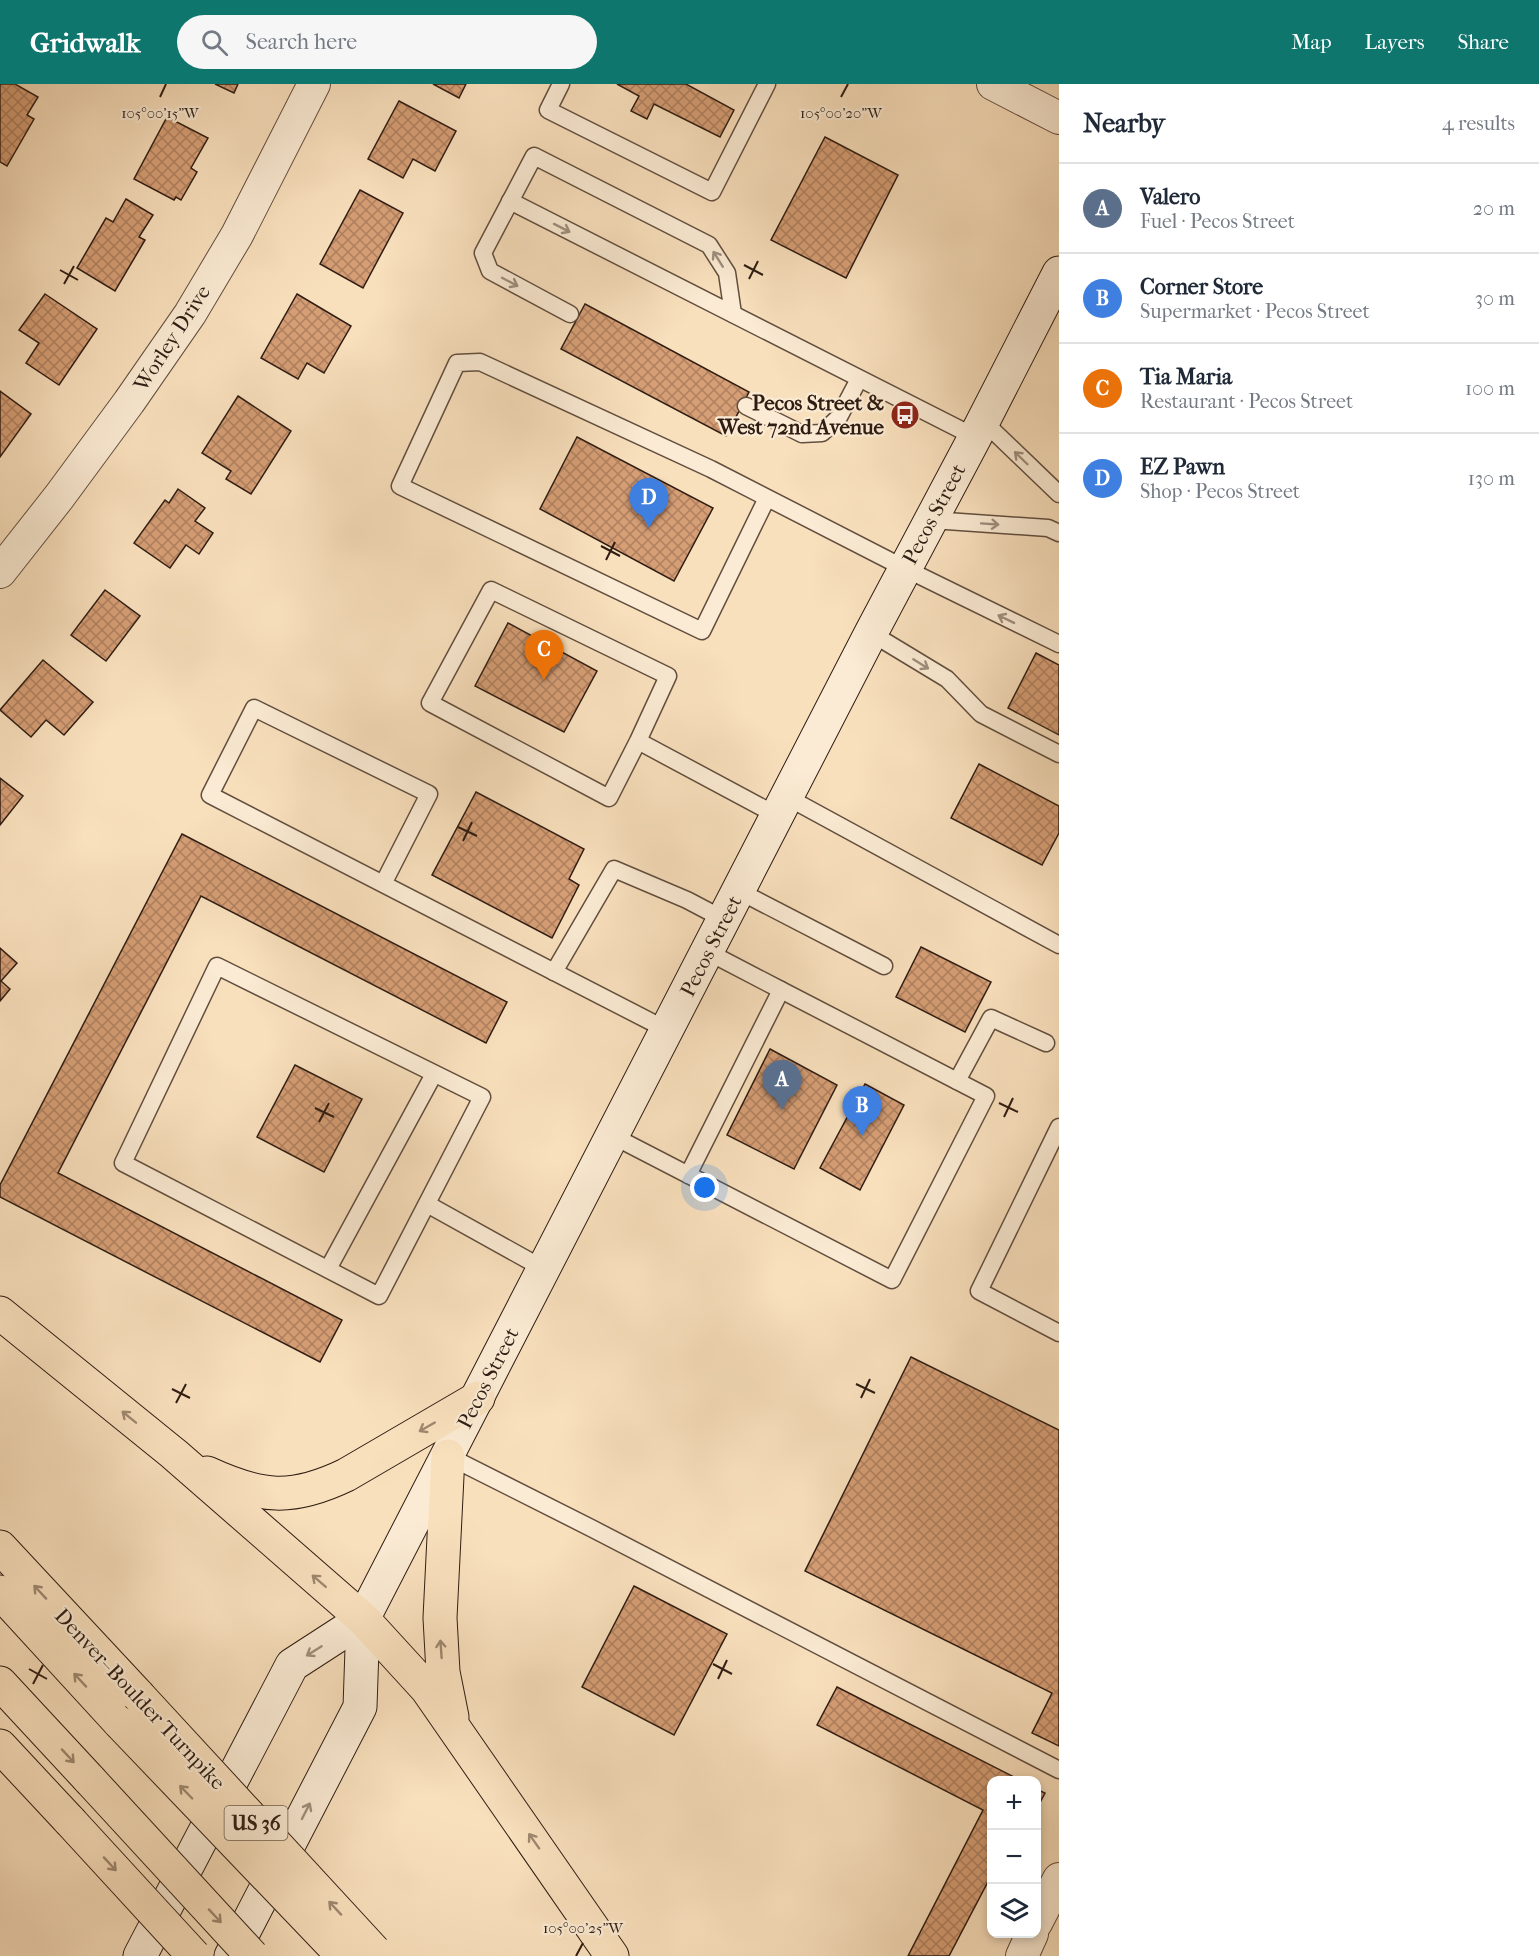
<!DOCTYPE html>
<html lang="en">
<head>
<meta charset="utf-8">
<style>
  :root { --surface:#fff; --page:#f6f6f7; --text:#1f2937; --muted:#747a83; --line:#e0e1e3; --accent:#0f766e }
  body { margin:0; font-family:"IM FELL French Canon",serif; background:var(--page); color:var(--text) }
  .controls { position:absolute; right:18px; bottom:18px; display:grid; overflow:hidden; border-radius:12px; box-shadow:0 3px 9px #0003 }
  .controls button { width:54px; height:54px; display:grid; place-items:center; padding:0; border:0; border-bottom:2px solid var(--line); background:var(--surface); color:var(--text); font:30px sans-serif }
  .you { position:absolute; left:705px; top:1104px; width:21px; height:21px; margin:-15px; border:4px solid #fff; border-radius:50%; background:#1a73e8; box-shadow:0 0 0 9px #1a73e833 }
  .badge { display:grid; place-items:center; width:39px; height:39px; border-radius:50%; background:var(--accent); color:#fff; font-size:20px; font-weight:700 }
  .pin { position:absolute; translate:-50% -50px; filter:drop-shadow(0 2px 3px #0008) }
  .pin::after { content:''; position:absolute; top:32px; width:21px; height:18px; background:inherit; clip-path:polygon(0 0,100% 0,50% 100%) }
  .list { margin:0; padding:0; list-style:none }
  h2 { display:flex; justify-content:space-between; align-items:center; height:78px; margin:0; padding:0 24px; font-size:26px }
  h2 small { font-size:20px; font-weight:400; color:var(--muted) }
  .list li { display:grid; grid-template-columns:39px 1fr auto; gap:18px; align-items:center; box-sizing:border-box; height:90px; padding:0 24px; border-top:2px solid var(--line) }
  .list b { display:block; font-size:22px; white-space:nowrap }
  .list p { margin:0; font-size:20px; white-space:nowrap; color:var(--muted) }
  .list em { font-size:20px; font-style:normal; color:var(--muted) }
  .icon { flex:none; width:33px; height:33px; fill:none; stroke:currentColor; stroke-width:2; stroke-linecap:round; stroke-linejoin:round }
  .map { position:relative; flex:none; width:1059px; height:1872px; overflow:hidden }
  header { display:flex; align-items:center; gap:36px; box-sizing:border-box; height:84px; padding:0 30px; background:var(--accent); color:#fff }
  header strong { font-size:28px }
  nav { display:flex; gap:33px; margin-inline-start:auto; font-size:21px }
  .search { width:420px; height:54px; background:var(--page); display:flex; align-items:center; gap:15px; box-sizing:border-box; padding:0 21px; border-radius:33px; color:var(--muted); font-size:22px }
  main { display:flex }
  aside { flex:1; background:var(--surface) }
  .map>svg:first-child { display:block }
</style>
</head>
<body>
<header>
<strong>Gridwalk</strong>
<div class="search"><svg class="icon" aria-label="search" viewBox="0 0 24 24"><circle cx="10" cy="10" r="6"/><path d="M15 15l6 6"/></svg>Search here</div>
<nav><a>Map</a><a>Layers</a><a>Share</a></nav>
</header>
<main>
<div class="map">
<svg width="1059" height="1872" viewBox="0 0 1059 1872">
  <defs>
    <pattern id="building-cross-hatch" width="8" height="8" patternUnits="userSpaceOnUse" patternTransform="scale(1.5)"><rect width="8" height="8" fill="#d69e75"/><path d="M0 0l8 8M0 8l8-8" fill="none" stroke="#ae805f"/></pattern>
  </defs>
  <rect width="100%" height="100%" fill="#f9e0bd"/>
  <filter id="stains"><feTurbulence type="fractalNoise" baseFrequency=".00333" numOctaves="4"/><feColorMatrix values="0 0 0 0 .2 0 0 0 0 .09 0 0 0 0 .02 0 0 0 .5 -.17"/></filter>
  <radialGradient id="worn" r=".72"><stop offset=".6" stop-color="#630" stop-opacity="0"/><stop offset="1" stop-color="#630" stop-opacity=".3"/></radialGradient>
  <g fill="url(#building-cross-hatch)" stroke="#2f1d13" stroke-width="1.5">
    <path d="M0,0H15L38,13L27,31L34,35L7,82L0,78Z"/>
    <path d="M215,0H238L234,9Z"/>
    <path d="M433,0H466L459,14Z"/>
    <path d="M617,0H686L734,26L720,53L654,20L647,35L631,27L639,12Z"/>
    <path d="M399,17L456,47L435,87L413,75L403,94L368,75Z"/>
    <path d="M167,33L208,54L191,84L197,88L181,116L176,113L174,116L134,95Z"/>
    <path d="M825,53L898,91L846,194L771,156Z"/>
    <path d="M360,106L403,129L363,204L320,180Z"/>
    <path d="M126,115L153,131L139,153L145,156L115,207L77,184L106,134L113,138Z"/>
    <path d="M45,210L97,245L59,301L26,279L39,259L19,246Z"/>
    <path d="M297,210L351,242L324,289L307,279L298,295L261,274Z"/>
    <path d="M585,220L749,308L726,352L561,265Z"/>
    <path d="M0,307L31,330L0,373Z"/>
    <path d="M238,312L291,347L251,410L226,395L231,387L202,369Z"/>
    <path d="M577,353L713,424L674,497L540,425Z"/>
    <path d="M178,405L205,424L195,437L213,449L199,470L186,461L170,484L134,459L165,416L169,419Z"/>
    <path d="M105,506L140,532L106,577L71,551Z"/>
    <path d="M508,539L597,587L564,648L475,602Z"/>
    <path d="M1036,569L1059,581V651L1008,624Z"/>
    <path d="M43,576L93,618L64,651L46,636L31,653L0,626Z"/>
    <path d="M979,680L1059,722V749L1042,781L951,734Z"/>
    <path d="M0,694L23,712L0,741Z"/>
    <path d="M476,708L584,765L569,795L579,801L552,854L432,791Z"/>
    <path d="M182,750L507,918L486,959L201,812L58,1089L342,1236L320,1278L0,1113V1101Z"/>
    <path d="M921,863L991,898L965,948L896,913Z"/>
    <path d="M0,864L17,879L1,897L10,905L0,917Z"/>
    <path d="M770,965L837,1001L794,1085L727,1051Z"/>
    <path d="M295,981L362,1015L324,1088L257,1053Z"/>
    <path d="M865,1000L904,1021L860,1106L820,1084Z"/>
    <path d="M911,1273L1059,1346V1662L1032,1649L1052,1609L805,1487Z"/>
    <path d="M634,1502L727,1550L674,1651L582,1603Z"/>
    <path d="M837,1603L1020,1696H992V1790L949,1872H908L983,1726L817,1641Z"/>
    <path d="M1036,1705L1045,1709L1036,1726Z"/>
  </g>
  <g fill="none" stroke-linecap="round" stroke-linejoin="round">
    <g stroke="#624e3e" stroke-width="19">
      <g id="lane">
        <path d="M561,0L548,26L712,108L767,0"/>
        <path d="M510,117L975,353"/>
        <path d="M570,230L490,187L483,169L534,72L709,161L727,189L733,230"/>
        <path d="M746,322L802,350L822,349L839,333L859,295"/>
        <path d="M983,337L1059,410"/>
        <path d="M767,414L702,547L400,402L457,279L480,278L711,385L906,485L1059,560"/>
        <path d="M932,436L1048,444L1059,449"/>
        <path d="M871,549L947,595L981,630L1059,670"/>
        <path d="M638,657L668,592L491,506L430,619L609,714L638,657L778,732"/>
        <path d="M787,713L1059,861"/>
        <path d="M383,800L429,710L254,624L210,711L667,946"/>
        <path d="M739,807L884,882"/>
        <path d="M708,868L781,906"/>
        <path d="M217,882L482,1013L379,1212L123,1079Z"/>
        <path d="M554,888L614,785L687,816L725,836"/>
        <path d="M957,997L991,934L1046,959"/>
        <path d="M1059,1043L979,1207L1059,1249"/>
        <path d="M613,1052L892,1196L986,1012L781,906L688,1091"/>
        <path d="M427,1120L544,1185"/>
        <path d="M328,1185L434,990"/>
        <path d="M448,1372L593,1445L1059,1686"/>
      </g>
    </g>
    <g stroke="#624e3e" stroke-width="34">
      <g id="street">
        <path d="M993,0L1059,34"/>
        <path d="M0,488L59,413L129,318L190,230L237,151L314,0"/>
        <path d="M1036,1839L1059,1795"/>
        <path d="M1022,1872L1032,1850"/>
      </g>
    </g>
    <g stroke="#2f1d13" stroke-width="35">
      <g id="secondary">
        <path d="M140,1872L292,1581L363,1535"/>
        <path d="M231,1872L360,1623L363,1535L871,549L975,353L1059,189"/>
      </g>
    </g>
    <g stroke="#2f1d13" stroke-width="35">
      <g id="highway">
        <path d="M0,1229L174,1370L363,1535L427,1605L612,1872"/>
        <path d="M448,1372L440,1534L443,1588L452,1633"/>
        <path d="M207,1389C261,1414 292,1417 346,1391L478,1314"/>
        <path d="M0,1463L138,1611"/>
        <path d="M0,1508L120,1639"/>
        <path d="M0,1599L90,1696"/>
        <path d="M0,1662L70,1737"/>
      </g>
    </g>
    <use href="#lane" stroke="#fbebd4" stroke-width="16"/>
    <use href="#street" stroke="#fbebd4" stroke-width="32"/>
    <use href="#secondary" stroke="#fbebd4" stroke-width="33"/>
    <use href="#highway" stroke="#f9e0bd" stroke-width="33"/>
    <g stroke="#2f1d13" stroke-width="35" stroke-linecap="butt">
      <g id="highway-bridge">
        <path d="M138,1611L374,1867"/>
        <path d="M120,1639L343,1872"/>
        <path d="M90,1696L252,1872"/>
        <path d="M70,1737L194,1872"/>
      </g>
    </g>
    <use href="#highway-bridge" stroke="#f9e0bd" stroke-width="33"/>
  </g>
  <defs><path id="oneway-shaft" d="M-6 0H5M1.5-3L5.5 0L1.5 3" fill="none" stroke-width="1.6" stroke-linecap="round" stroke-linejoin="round" transform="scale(1.5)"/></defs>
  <g stroke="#9f8e7d">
    <use href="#oneway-shaft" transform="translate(562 144) rotate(27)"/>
    <use href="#oneway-shaft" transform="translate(718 175) rotate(-122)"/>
    <use href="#oneway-shaft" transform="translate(510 198) rotate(28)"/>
    <use href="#oneway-shaft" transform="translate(1021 374) rotate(-136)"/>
    <use href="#oneway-shaft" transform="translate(990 440) rotate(4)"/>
    <use href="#oneway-shaft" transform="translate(1006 535) rotate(-154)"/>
    <use href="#oneway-shaft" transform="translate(921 580) rotate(32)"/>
    <use href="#oneway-shaft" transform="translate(314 1567) rotate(148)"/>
    <use href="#oneway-shaft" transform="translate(306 1727) rotate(-63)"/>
  </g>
  <g stroke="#9e8870">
    <use href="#oneway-shaft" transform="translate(129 1333) rotate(-141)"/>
    <use href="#oneway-shaft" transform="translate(427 1343) rotate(150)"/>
    <use href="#oneway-shaft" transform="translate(319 1497) rotate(-139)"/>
    <use href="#oneway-shaft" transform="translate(40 1508) rotate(-133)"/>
    <use href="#oneway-shaft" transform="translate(441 1565) rotate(-94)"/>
    <use href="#oneway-shaft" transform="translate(80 1596) rotate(-133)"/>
    <use href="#oneway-shaft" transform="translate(68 1672) rotate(47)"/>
    <use href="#oneway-shaft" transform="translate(186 1708) rotate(-134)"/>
    <use href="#oneway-shaft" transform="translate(534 1757) rotate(-125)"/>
    <use href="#oneway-shaft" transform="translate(110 1780) rotate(47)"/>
    <use href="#oneway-shaft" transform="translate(335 1824) rotate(-133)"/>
    <use href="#oneway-shaft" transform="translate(215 1832) rotate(47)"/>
  </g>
  <path fill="none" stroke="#2f1d13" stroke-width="2" d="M160,13L166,0M841,13L848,0M744,181L763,191M60,186L78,196M749,195L758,177M64,200L74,182M601,462L620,472M606,476L615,458M458,743L477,752M463,757L472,738M999,1019L1018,1028M315,1024L334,1033M1004,1033L1013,1014M319,1038L329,1019M856,1300L875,1309M172,1305L190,1314M861,1314L870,1295M176,1319L186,1300M713,1580L732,1590M29,1585L47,1595M718,1595L727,1576M33,1600L43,1581M576,1872L583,1859"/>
  <defs>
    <g id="bus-disc" transform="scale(1.5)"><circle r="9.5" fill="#8f2418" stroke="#fbebd4"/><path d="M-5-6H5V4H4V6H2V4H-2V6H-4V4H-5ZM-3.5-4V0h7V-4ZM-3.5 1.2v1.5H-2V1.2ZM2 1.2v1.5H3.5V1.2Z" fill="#fff"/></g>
  </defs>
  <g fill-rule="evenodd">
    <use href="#bus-disc" x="905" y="331"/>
  </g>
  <g text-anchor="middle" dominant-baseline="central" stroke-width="4.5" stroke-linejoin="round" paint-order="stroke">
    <rect fill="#fbebd4" stroke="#6c5b4d" stroke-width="1.5" x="224.5" y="1722" width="63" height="34" rx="4.5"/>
    <g font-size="20" font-weight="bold" fill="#2f1d13">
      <text x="256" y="1739">US 36</text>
    </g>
    <g font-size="21" fill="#2f1d13" stroke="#fbebd4">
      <text transform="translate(172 254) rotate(-57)">Worley Drive</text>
      <text transform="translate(934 430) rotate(-62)">Pecos Street</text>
      <text transform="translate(711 862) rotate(-63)">Pecos Street</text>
      <text transform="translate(488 1294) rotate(-63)">Pecos Street</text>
      <text transform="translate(140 1615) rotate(47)">Denver–Boulder Turnpike</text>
    </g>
    <g font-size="21" font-weight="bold" fill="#2f1d13" stroke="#fbebd4" text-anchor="end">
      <text x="884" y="319">Pecos Street &amp;<tspan x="884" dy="24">West 72nd Avenue</tspan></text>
    </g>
  </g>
  <g font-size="15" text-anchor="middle" fill="#2f1d13" stroke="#fbebd4" stroke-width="4.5" stroke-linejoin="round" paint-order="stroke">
    <text x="160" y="34">105°00'15"W</text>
    <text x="841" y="34">105°00'20"W</text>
    <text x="583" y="1849">105°00'25"W</text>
  </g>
  <rect width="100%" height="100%" filter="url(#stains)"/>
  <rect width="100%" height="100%" fill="url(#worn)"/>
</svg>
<div class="controls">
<button>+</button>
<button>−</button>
<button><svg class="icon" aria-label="layers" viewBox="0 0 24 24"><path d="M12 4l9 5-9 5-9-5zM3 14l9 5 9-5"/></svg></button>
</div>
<div class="you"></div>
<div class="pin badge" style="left:782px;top:1026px;background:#5c6f8a">A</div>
<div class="pin badge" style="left:862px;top:1052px;background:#3f7fe0">B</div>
<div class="pin badge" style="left:544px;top:596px;background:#e8710a">C</div>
<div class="pin badge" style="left:649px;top:444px;background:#3f7fe0">D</div>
</div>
<aside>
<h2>Nearby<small>4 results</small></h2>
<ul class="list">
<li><span class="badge" style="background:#5c6f8a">A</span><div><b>Valero</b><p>Fuel · Pecos Street</p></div><em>20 m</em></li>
<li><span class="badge" style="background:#3f7fe0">B</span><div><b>Corner Store</b><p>Supermarket · Pecos Street</p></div><em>30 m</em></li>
<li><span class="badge" style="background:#e8710a">C</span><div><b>Tia Maria</b><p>Restaurant · Pecos Street</p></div><em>100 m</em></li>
<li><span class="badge" style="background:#3f7fe0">D</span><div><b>EZ Pawn</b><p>Shop · Pecos Street</p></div><em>130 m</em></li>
</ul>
</aside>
</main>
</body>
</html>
